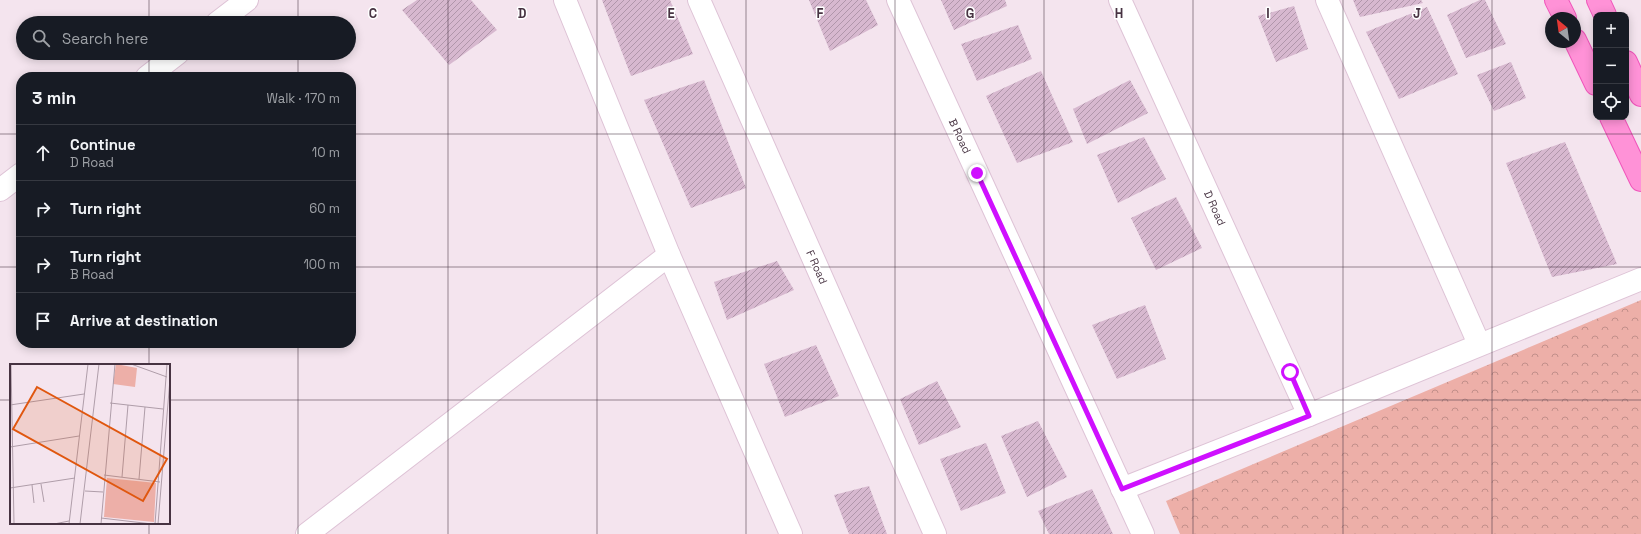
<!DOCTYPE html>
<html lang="en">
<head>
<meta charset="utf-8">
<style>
  :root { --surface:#171b24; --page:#242831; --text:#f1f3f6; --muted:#9ea1a6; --line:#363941 }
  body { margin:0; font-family:"Space Grotesk",sans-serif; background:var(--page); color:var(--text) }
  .controls { position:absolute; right:12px; top:12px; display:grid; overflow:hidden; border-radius:8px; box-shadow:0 2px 10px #0003 }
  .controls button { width:36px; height:36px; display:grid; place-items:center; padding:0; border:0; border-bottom:1px solid var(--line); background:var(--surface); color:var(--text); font:20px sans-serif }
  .compass { position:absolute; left:1545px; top:12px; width:36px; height:36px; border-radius:50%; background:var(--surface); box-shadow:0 2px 10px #0003; rotate:331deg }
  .stop { position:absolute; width:12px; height:12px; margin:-9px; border:3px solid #cf10ff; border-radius:50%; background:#fff }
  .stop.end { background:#cf10ff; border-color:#fff; box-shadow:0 1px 4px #0008 }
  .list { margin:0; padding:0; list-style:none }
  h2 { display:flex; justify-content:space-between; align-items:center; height:52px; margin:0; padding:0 16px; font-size:17px }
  h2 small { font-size:13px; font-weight:400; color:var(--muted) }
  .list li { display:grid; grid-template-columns:26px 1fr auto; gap:12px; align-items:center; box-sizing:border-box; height:56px; padding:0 16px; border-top:1px solid var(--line) }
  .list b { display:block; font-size:15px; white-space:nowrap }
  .list p { margin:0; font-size:13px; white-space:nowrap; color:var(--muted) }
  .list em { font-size:13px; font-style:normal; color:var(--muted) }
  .icon { flex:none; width:22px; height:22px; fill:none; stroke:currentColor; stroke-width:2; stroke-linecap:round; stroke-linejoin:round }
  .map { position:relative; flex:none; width:1641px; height:534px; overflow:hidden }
  .search { position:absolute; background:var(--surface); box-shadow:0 2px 10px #0003; left:16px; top:16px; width:340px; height:44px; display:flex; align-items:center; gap:10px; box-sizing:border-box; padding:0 14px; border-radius:22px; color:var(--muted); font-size:15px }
  .panel { position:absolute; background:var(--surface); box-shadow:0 2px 10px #0003; left:16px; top:72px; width:340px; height:276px; border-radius:16px }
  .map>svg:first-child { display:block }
</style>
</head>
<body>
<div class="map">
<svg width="1641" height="534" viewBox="0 0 1641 534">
  <defs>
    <pattern id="park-crowns" width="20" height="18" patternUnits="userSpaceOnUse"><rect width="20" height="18" fill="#edafa8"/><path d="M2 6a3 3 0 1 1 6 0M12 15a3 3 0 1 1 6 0" fill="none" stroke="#c28f8a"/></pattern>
    <pattern id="building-hatch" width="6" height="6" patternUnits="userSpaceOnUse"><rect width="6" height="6" fill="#d7b8cf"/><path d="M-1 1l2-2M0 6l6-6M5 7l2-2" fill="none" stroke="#b096aa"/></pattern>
  </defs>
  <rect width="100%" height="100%" fill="#f4e4ee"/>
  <path fill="url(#park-crowns)" d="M1641,300V534H1180L1166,501Z"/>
  <g fill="url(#building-hatch)">
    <path d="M417,0H471L497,30L449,65L402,10Z"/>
    <path d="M602,0H670L693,54L631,76Z"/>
    <path d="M809,0H866L878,25L830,51Z"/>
    <path d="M941,0H1005L1007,6L954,30Z"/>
    <path d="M1353,0H1421L1423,3L1360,17Z"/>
    <path d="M1480,0H1485L1506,44L1466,58L1447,15Z"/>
    <path d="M1294,6L1308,49L1276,62L1258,16Z"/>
    <path d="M1427,7L1458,74L1399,99L1366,32Z"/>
    <path d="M1018,25L1032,59L977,81L961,44Z"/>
    <path d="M1511,62L1526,98L1494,111L1477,75Z"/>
    <path d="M1041,71L1073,142L1017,163L986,96Z"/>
    <path d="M704,80L746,188L691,208L644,100Z"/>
    <path d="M1130,80L1148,113L1087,144L1073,109Z"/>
    <path d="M1144,137L1166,179L1118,203L1097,155Z"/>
    <path d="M1565,142L1617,264L1552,277L1506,163Z"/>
    <path d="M1176,197L1202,248L1156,270L1131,218Z"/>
    <path d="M777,261L794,290L727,320L714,282Z"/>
    <path d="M1145,305L1166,359L1117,379L1092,325Z"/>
    <path d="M816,345L839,396L785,417L764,364Z"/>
    <path d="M937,381L961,427L919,445L900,399Z"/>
    <path d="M1038,421L1067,477L1027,497L1001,436Z"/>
    <path d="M986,443L1006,493L961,511L940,459Z"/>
    <path d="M869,486L887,534H849L834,495Z"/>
    <path d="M1092,489L1113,534H1049L1038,511Z"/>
  </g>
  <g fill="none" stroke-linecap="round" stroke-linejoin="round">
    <g stroke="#dec3d6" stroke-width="24">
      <g id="minor">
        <path d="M565,0L669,255L791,534"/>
        <path d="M699,0L935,534"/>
        <path d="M898,0L1143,534"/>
        <path d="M1120,0L1309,415"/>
        <path d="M1327,0L1479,344"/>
        <path d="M217,23L247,0"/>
        <path d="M147,77L178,53"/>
        <path d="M0,190L21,174"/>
        <path d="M1122,489L1309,415L1641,279"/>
        <path d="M307,534L669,255"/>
      </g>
    </g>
    <g stroke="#f056bb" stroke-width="24">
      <g id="major">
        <path d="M1556,0L1565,18"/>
        <path d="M1598,0L1605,15"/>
        <path d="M1575,40L1596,84"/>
        <path d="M1626,62L1641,95"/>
        <path d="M1611,117L1641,180"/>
      </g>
    </g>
    <use href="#minor" stroke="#fff" stroke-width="22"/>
    <use href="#major" stroke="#ff92d7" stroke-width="22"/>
  </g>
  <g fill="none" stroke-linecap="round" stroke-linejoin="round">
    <path stroke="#cf10ff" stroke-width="5" d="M977,173L1122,489L1309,416L1290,372"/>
  </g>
  <path fill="none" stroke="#473342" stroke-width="1" stroke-opacity="0.55" d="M149,0V23M298,0V23M448,0V534M597,0V534M746,0V534M895,0V534M1044,0V534M1193,0V534M1343,0V534M1492,0V534M149,53V77M298,53V77M0,134H21M351,134H1641M0,267H21M351,267H1641M149,343V365M298,343V534M0,400H11M169,400H1641M149,523V534"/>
  <g text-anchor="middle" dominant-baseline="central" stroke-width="3" stroke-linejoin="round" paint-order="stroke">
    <g font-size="11" fill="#473342" stroke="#fff">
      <text transform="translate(960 136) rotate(65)">B Road</text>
      <text transform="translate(1215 208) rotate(66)">D Road</text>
      <text transform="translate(817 267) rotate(66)">F Road</text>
    </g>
  </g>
  <g transform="translate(10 364)">
    <rect width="160" height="160" fill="#f4e4ee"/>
    <path d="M106,0L127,4L125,23L103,20ZM97,114L146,119L144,158L94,153Z" fill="#edafa8"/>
    <path fill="none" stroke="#af9da9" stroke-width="1" d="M1,0L4,160M121,0L157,13M100,39L153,45M0,41L74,30M0,83L69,72M94,111L150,118M112,113L118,41M129,115L135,43M31,120L34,138M22,121L24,139M0,124L65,114M75,127L93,128M91,154L142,160M44,160L59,157M59,160L78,0M70,160L89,0M91,160L105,0M145,160L157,0M148,160L160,15"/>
    <path fill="#e0570f" fill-opacity="0.15" stroke="#e0570f" stroke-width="2" d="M27,23L157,95L133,137L3,65Z"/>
    <rect width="160" height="160" fill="none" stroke="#473342" stroke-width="2"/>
  </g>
  <g font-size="13" text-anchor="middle" font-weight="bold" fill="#473342" stroke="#fff" stroke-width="3" stroke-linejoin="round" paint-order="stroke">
    <text x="373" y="18">C</text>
    <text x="522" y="18">D</text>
    <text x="671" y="18">E</text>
    <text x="820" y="18">F</text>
    <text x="970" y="18">G</text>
    <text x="1119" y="18">H</text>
    <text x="1268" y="18">I</text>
    <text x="1417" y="18">J</text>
  </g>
</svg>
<div class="controls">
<button>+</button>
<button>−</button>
<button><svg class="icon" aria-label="locate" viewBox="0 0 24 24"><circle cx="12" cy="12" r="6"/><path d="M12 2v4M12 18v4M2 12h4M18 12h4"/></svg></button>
</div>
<svg class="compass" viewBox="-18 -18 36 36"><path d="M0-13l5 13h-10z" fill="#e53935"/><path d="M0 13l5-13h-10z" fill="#9ea1a6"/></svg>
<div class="stop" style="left:1290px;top:372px"></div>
<div class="stop end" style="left:977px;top:173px"></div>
<div class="search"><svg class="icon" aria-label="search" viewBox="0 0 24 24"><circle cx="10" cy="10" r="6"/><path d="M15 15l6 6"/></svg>Search here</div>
<section class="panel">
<h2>3 min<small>Walk · 170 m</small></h2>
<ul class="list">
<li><svg class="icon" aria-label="ahead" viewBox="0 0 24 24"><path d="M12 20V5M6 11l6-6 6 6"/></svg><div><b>Continue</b><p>D Road</p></div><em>10 m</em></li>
<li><svg class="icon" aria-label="right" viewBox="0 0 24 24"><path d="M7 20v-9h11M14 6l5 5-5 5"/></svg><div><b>Turn right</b></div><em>60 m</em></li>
<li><svg class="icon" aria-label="right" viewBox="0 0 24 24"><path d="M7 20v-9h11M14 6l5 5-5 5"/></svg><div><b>Turn right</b><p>B Road</p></div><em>100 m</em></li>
<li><svg class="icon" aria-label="arrive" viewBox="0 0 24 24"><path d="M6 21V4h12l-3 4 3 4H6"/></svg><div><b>Arrive at destination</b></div></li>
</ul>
</section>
</div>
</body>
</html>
